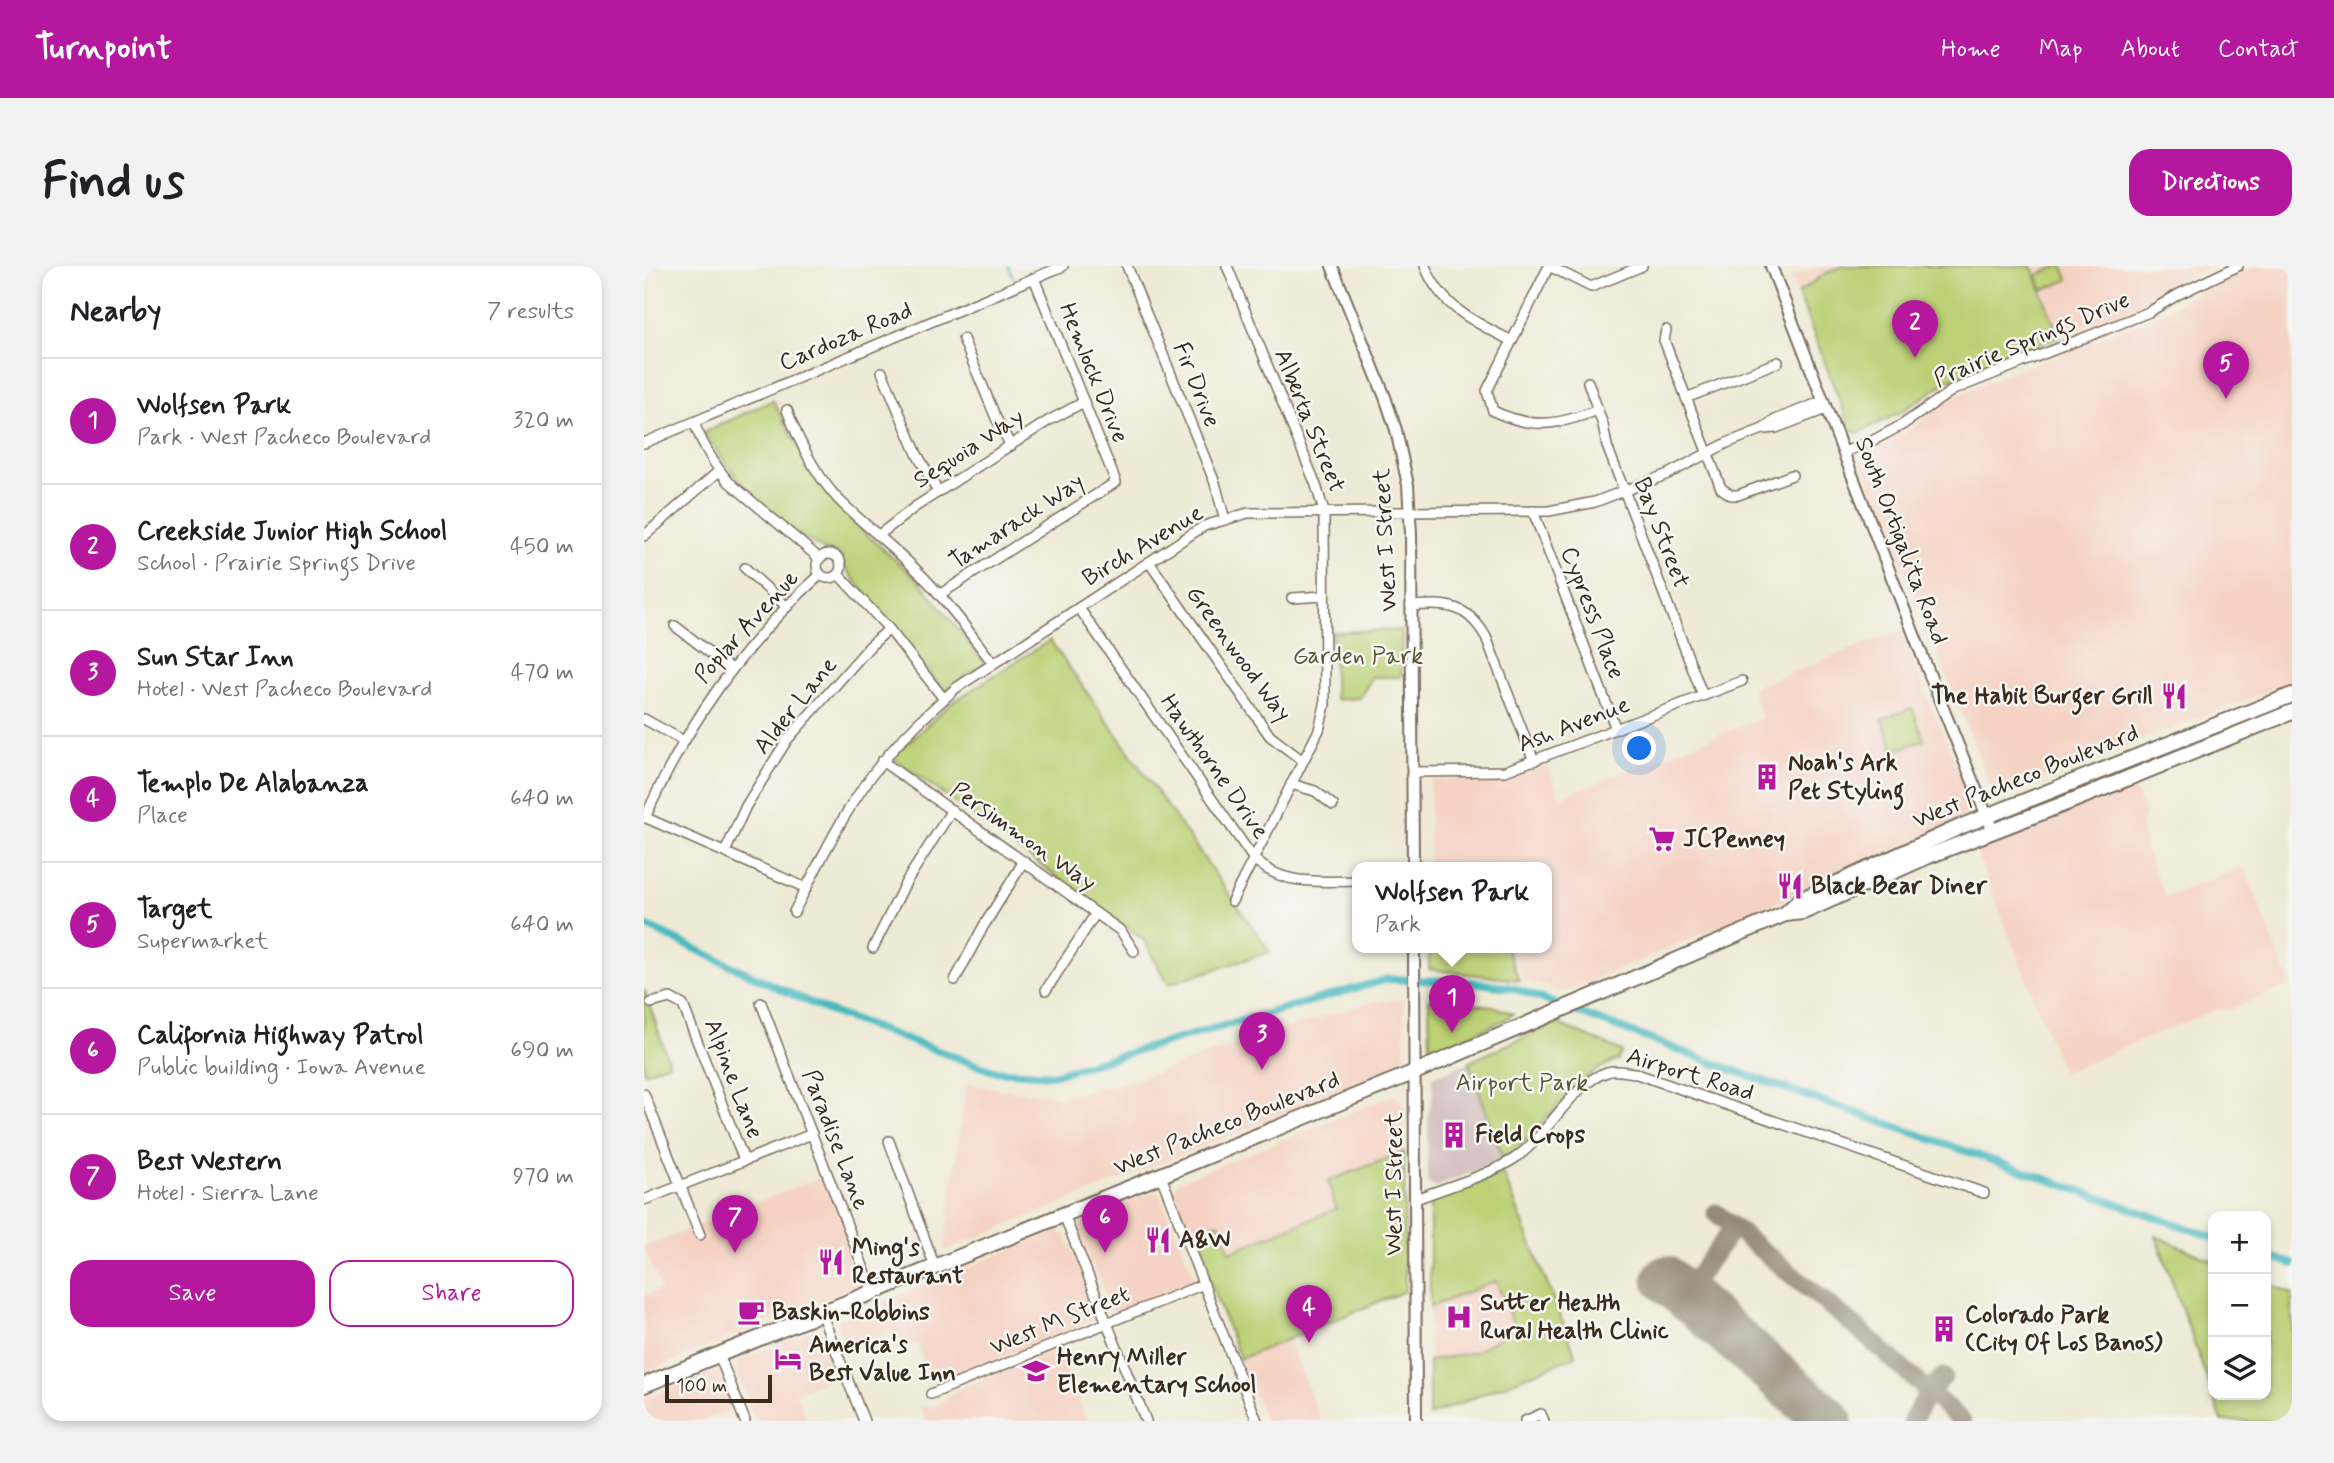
<!DOCTYPE html>
<html lang="en">
<head>
<meta charset="utf-8">
<style>
  :root { --surface:#fff; --page:#f2f2f2; --text:#202124; --muted:#757577; --line:#e0e0e0; --accent:#b5179e }
  body { margin:0; font-family:Mynerve,sans-serif; background:var(--page); color:var(--text) }
  .controls { position:absolute; right:21px; bottom:21px; display:grid; overflow:hidden; border-radius:14px; box-shadow:0 4px 10px #0003 }
  .controls button { width:63px; height:63px; display:grid; place-items:center; padding:0; border:0; border-bottom:2px solid var(--line); background:var(--surface); color:var(--text); font:35px sans-serif }
  .scale { position:absolute; left:21px; bottom:18px; width:107px; box-sizing:border-box; padding-left:7px; border:4px solid #3b2a1e; border-top:0; font-size:19px; line-height:24px; white-space:nowrap; color:#3b2a1e; -webkit-text-stroke:5px #f6f6f2; paint-order:stroke }
  .you { position:absolute; left:996px; top:483px; width:24px; height:24px; margin:-18px; border:5px solid #fff; border-radius:50%; background:#1a73e8; box-shadow:0 0 0 10px #1a73e833 }
  .badge { display:grid; place-items:center; width:46px; height:46px; border-radius:50%; background:var(--accent); color:#fff; font-size:23px; font-weight:700 }
  .pin { position:absolute; translate:-50% -58px; filter:drop-shadow(0 2px 4px #0008) }
  .pin::after { content:''; position:absolute; top:37px; width:24px; height:21px; background:inherit; clip-path:polygon(0 0,100% 0,50% 100%) }
  .popup { position:absolute; left:708px; top:596px; width:200px; height:91px; box-sizing:border-box; display:grid; place-content:center; border-radius:14px; background:var(--surface); filter:drop-shadow(0 2px 5px #0005); font-size:23px; white-space:nowrap; color:var(--muted) }
  .popup b { font-size:26px; color:var(--text) }
  .popup::after { content:''; position:absolute; left:50%; top:100%; margin-left:-14px; border:14px solid transparent; border-top-color:var(--surface) }
  .list { margin:0; padding:0; list-style:none }
  h2 { display:flex; justify-content:space-between; align-items:center; height:91px; margin:0; padding:0 28px; font-size:30px }
  h2 small { font-size:23px; font-weight:400; color:var(--muted) }
  .list li { display:grid; grid-template-columns:46px 1fr auto; gap:21px; align-items:center; box-sizing:border-box; height:126px; padding:0 28px; border-top:2px solid var(--line) }
  .list b { display:block; font-size:26px; white-space:nowrap }
  .list p { margin:0; font-size:23px; white-space:nowrap; color:var(--muted) }
  .list em { font-size:23px; font-style:normal; color:var(--muted) }
  .actions { display:flex; gap:14px; padding:21px 28px }
  .actions a { flex:1; padding:16px 0; border:2px solid var(--accent); border-radius:21px; text-align:center; font-size:24px; color:var(--accent) }
  .actions .main { background:var(--accent); color:#fff }
  .icon { flex:none; width:38px; height:38px; fill:none; stroke:currentColor; stroke-width:2; stroke-linecap:round; stroke-linejoin:round }
  .map { position:relative; flex:none; width:1648px; height:1155px; overflow:hidden; border-radius:21px }
  header { display:flex; align-items:center; gap:42px; box-sizing:border-box; height:98px; padding:0 35px; background:var(--accent); color:#fff }
  header strong { font-size:33px }
  nav { display:flex; gap:38px; margin-inline-start:auto; font-size:24px }
  .intro { display:flex; align-items:center; justify-content:space-between; box-sizing:border-box; height:168px; padding:0 42px }
  h1 { margin:0; font-size:49px }
  .button { padding:18px 32px; border-radius:21px; background:var(--accent); color:#fff; font-size:24px; font-weight:700 }
  main { display:flex; gap:42px; padding:0 42px }
  aside { flex:1; background:var(--surface); border-radius:21px; box-shadow:0 4px 10px #0003 }
  .map>svg:first-child { display:block }
</style>
</head>
<body>
<header>
<strong>Turnpoint</strong>
<nav><a>Home</a><a>Map</a><a>About</a><a>Contact</a></nav>
</header>
<div class="intro"><h1>Find us</h1><a class="button">Directions</a></div>
<main>
<aside>
<h2>Nearby<small>7 results</small></h2>
<ul class="list">
<li><span class="badge">1</span><div><b>Wolfsen Park</b><p>Park · West Pacheco Boulevard</p></div><em>320 m</em></li>
<li><span class="badge">2</span><div><b>Creekside Junior High School</b><p>School · Prairie Springs Drive</p></div><em>450 m</em></li>
<li><span class="badge">3</span><div><b>Sun Star Inn</b><p>Hotel · West Pacheco Boulevard</p></div><em>470 m</em></li>
<li><span class="badge">4</span><div><b>Templo De Alabanza</b><p>Place</p></div><em>640 m</em></li>
<li><span class="badge">5</span><div><b>Target</b><p>Supermarket</p></div><em>640 m</em></li>
<li><span class="badge">6</span><div><b>California Highway Patrol</b><p>Public building · Iowa Avenue</p></div><em>690 m</em></li>
<li><span class="badge">7</span><div><b>Best Western</b><p>Hotel · Sierra Lane</p></div><em>970 m</em></li>
</ul>
<div class="actions"><a class="main">Save</a><a>Share</a></div>
</aside>
<div class="map">
<svg width="1648" height="1155" viewBox="0 0 1648 1155">
  <rect width="100%" height="100%" fill="#f6f6f2"/>
  <filter id="ink" filterUnits="userSpaceOnUse"><feTurbulence type="fractalNoise" baseFrequency=".0143" numOctaves="2"/><feDisplacementMap in="SourceGraphic" scale="14" xChannelSelector="R" yChannelSelector="G"/><feConvolveMatrix kernelMatrix="1 2 1 2 8 2 1 2 1" color-interpolation-filters="sRGB"/></filter>
  <filter id="wash" filterUnits="userSpaceOnUse"><feTurbulence type="fractalNoise" baseFrequency=".00686" numOctaves="4" result="noise"/><feDisplacementMap in="SourceGraphic" scale="28" xChannelSelector="R" yChannelSelector="G"/><feGaussianBlur stdDeviation="1.57" result="paint"/><feColorMatrix in="noise" values="0 0 0 0 0 0 0 0 0 0 0 0 0 0 0 0 0 1.4 0 .05"/><feComposite in="paint" operator="in"/></filter>
  <g filter="url(#wash)">
    <rect width="100%" height="100%" fill="#efead5"/>
    <g fill="#f5d2c3">
      <path d="M1175,0H1567L1489,42L1307,113L1254,148L1214,167L1148,11Z"/>
      <path d="M1613,0H1648V416L1361,528L1348,524L1217,197L1218,188L1262,166L1302,134L1333,120L1502,54L1543,32Z"/>
      <path d="M1257,364L1322,525L1323,547L1312,556L1184,615L921,726L880,714L865,681H903V601H785L786,514L872,511L903,499L916,531L1118,452L1108,422Z"/>
      <path d="M1487,515L1501,549L1497,559L1502,584L1521,631L1600,601L1646,718L1585,744L1573,743L1419,807L1330,580Z"/>
      <path d="M760,733L761,792L753,802L300,985L322,818L416,831L492,814L596,777L727,736Z"/>
      <path d="M749,829L760,838V886L684,915L693,943L586,986L575,956L547,967L531,926L534,916Z"/>
      <path d="M180,910L218,1011L216,1019L0,1107V1030L17,1023L0,981Z"/>
      <path d="M508,926L516,929L551,1014L469,1047L435,965L438,955Z"/>
      <path d="M413,965L422,970L455,1052L297,1116L287,1114L273,1078L253,1084L246,1066L201,1082L193,1062L196,1053Z"/>
      <path d="M852,1015L871,1063L830,1086L785,1095L786,1041Z"/>
      <path d="M171,1063L180,1067L197,1109L152,1127L163,1155H111L92,1104L93,1095Z"/>
      <path d="M644,1073L677,1155H621L596,1093Z"/>
      <path d="M414,1084L443,1155H281L276,1140L291,1141L311,1125Z"/>
      <path d="M69,1105L78,1109L91,1142L58,1155H0V1133Z"/>
    </g>
    <path fill="#d1bfbd" d="M825,796L859,893L792,921L783,917L784,851L790,823L788,815L789,811Z"/>
    <g fill="#bcd074" stroke="#7c7d49" stroke-width="2">
      <path d="M1199,0H1387L1415,70L1307,113L1254,148L1214,167L1207,164L1154,27L1182,7Z"/>
      <path d="M1415,0H1419L1424,14L1399,24L1393,9Z"/>
      <path d="M129,134L170,210L206,253L277,317L341,397L300,425L202,303L197,291L192,287L180,284L144,262L108,231L59,167Z"/>
      <path d="M758,364L757,411H728L716,432L691,434L688,366Z"/>
      <path d="M406,374L626,686L524,718L500,674L248,491L307,437Z"/>
      <path d="M1268,442L1280,474L1250,485L1238,453Z"/>
      <path d="M785,681H862L875,714L785,703Z"/>
      <path d="M0,723L25,797L0,807Z"/>
      <path d="M785,733L849,740L869,748L861,754L792,783L786,780Z"/>
      <path d="M912,757L978,785L974,794C923,811 903,864 859,893L825,796Z"/>
      <path d="M760,886L761,1025L596,1093L547,967L575,956L586,986L692,943L684,915Z"/>
      <path d="M859,907L932,1090L785,1150V1095L830,1086L871,1063L852,1015L786,1041V939L789,933Z"/>
      <path d="M1512,970L1569,995V1129H1622V1017L1648,1028V1155H1578Z"/>
    </g>
    <g fill="none" stroke-linecap="round" stroke-linejoin="round">
      <path stroke="#4ab9c0" stroke-width="2" d="M364,0L370,13"/>
      <g stroke="#4ab9c0" stroke-width="8">
        <path d="M0,659L182,744L349,805L408,809L744,713L828,716L869,722L1080,801L1569,971"/>
        <path d="M1622,989L1648,998"/>
      </g>
      <g stroke="#958a7a" stroke-width="19">
        <path d="M1072,947L1214,1063L1318,1155"/>
        <path d="M1040,1029L1089,962"/>
        <path d="M1268,1155L1285,1125L1299,1111"/>
      </g>
      <path stroke="#958a7a" stroke-width="47" d="M1022,1013L1185,1155"/>
    </g>
  </g>
  <g filter="url(#ink)">
    <g fill="none" stroke-linecap="round" stroke-linejoin="round">
      <g stroke="#7a6d5e" stroke-width="12">
        <g id="minor">
          <path d="M483,0L571,217L581,254"/>
          <path d="M583,0L672,219L680,246L681,439L675,464L588,635"/>
          <path d="M781,0C797,41 830,56 868,75"/>
          <path d="M1022,64L1020,74L1077,222L1087,229H1094L1148,209"/>
          <path d="M319,73L352,152L367,180"/>
          <path d="M238,106L273,188L294,226"/>
          <path d="M944,116L959,159L963,180L1059,430"/>
          <path d="M1042,132L1134,96"/>
          <path d="M143,144C155,176 171,208 194,233C223,262 257,286 285,317C309,342 328,371 349,397"/>
          <path d="M954,144C914,159 890,164 849,145L843,125L905,0L947,21L998,0"/>
          <path d="M50,157C59,179 69,198 85,216L175,292"/>
          <path d="M1121,163L1132,162L1182,143"/>
          <path d="M0,177L419,0"/>
          <path d="M1200,186L1226,176L1258,159L1309,124L1505,46L1535,28L1594,0"/>
          <path d="M889,245L972,463"/>
          <path d="M235,269L271,241L404,155L440,136"/>
          <path d="M0,270L75,205"/>
          <circle cx="185" cy="300" r="12"/>
          <path d="M505,296L626,470L659,495"/>
          <path d="M101,302L143,341"/>
          <path d="M194,308L245,363L300,433"/>
          <path d="M295,329L472,216L390,12"/>
          <path d="M648,332L680,330"/>
          <path d="M767,340C803,337 823,338 842,371L890,495"/>
          <path d="M435,342L609,592C638,621 675,615 714,615"/>
          <path d="M31,360L87,403"/>
          <path d="M0,453L40,475"/>
          <path d="M238,495L477,665L490,685"/>
          <path d="M769,506L861,505L1098,415"/>
          <path d="M647,518L671,525L689,539"/>
          <path d="M0,551L162,622"/>
          <path d="M1,552C44,456 98,379 176,309"/>
          <path d="M81,586L102,540L143,474L226,380L245,363"/>
          <path d="M150,646C177,593 202,539 240,494C261,468 287,445 312,422L560,260L604,247L905,245L951,236L1024,208L1083,177L1119,163L1131,154L1179,135"/>
          <path d="M229,682L262,616L308,544"/>
          <path d="M311,714L339,661L380,595"/>
          <path d="M402,724L452,647"/>
          <path d="M7,737L26,732L39,739L100,894"/>
          <path d="M117,737L229,1026"/>
          <path d="M0,828L56,969"/>
          <path d="M245,875L291,1001"/>
          <path d="M517,910L613,1155"/>
          <path d="M772,933C802,921 840,911 868,894C902,874 926,818 963,806C971,803 982,806 990,807L1340,927"/>
          <path d="M0,934L168,868"/>
          <path d="M420,949L502,1155"/>
          <path d="M177,1047L220,1155"/>
          <path d="M75,1089L101,1155"/>
          <path d="M287,1128L560,1018"/>
          <path d="M881,1155L897,1148L900,1155"/>
        </g>
      </g>
      <g stroke="#7a6d5e" stroke-width="14">
        <g id="tertiary">
          <path d="M688,0L741,131L752,164L764,219L767,268L769,601"/>
          <path d="M1127,0L1292,425L1349,565"/>
          <path d="M770,681L772,1155"/>
        </g>
      </g>
      <g stroke="#7a6d5e" stroke-width="18">
        <g id="trunk">
          <path d="M1141,648L1156,634L1318,560L1648,429"/>
          <path d="M0,1119L771,806L1141,648L1159,646L1282,591L1430,534L1648,446"/>
        </g>
      </g>
      <use href="#minor" stroke="#fff" stroke-width="9"/>
      <use href="#tertiary" stroke="#fff" stroke-width="10"/>
      <use href="#trunk" stroke="#fff" stroke-width="14"/>
    </g>
  </g>
  <defs>
    <g id="restaurant-bare" transform="scale(2.1)"><path d="M-5-6h1v4h1v-4h1v4h1v-4h1v5L-1.5 .5V6h-2V.5L-5-1ZM5-6V6H3V1.5H1.5Q1.5-4 5-6Z" fill="#b5179e" stroke="#f6f6f2" stroke-width="2.5" paint-order="stroke"/></g>
    <g id="building-bare" transform="scale(2.1)"><path d="M-4-6H4V6H1V3H-1V6H-4ZM-2.5-4.3h1.7v1.8h-1.7ZM.8-4.3h1.7v1.8H.8ZM-2.5-1h1.7V.8h-1.7ZM.8-1h1.7V.8H.8Z" fill="#b5179e" stroke="#f6f6f2" stroke-width="2.5" paint-order="stroke"/></g>
    <g id="supermarket-bare" transform="scale(2.1)"><path d="M-6-5.5h2.5l.6 2H6L4.5 2H-2.5L-4.4-4H-6ZM-1.5 3.2a1.3 1.3 0 1 0 .1 0ZM3 3.2a1.3 1.3 0 1 0 .1 0Z" fill="#b5179e" stroke="#f6f6f2" stroke-width="2.5" paint-order="stroke"/></g>
    <g id="cafe-bare" transform="scale(2.1)"><path d="M-5.5-4.5H6V0H3Q3 3.5 0 3.5H-2.5Q-5.5 3.5-5.5 0ZM3-3.2v2h1.7v-2ZM-6 4.5H4V6H-6Z" fill="#b5179e" stroke="#f6f6f2" stroke-width="2.5" paint-order="stroke"/></g>
    <g id="hospital-bare" transform="scale(2.1)"><path d="M-5-5h3v3.5h4V-5h3V5h-3V1.5h-4V5h-3Z" fill="#b5179e" stroke="#f6f6f2" stroke-width="2.5" paint-order="stroke"/></g>
    <g id="hotel-bare" transform="scale(2.1)"><path d="M-6-4.5h1.5V1H6V5H4.5V3h-9V5H-6ZM-4 0a1.8 1.8 0 1 1 3.6 0ZM.5 0V-2.5h3Q6-2.5 6 0Z" fill="#b5179e" stroke="#f6f6f2" stroke-width="2.5" paint-order="stroke"/></g>
    <g id="school-bare" transform="scale(2.1)"><path d="M0-5L7-2L0 1L-7-2ZM-4 1L0 2.5L4 1V4Q0 6-4 4Z" fill="#b5179e" stroke="#f6f6f2" stroke-width="2.5" paint-order="stroke"/></g>
  </defs>
  <g fill-rule="evenodd">
    <use href="#restaurant-bare" x="1530" y="430"/>
    <use href="#building-bare" x="1123" y="511"/>
    <use href="#supermarket-bare" x="1018" y="573"/>
    <use href="#restaurant-bare" x="1146" y="620"/>
    <use href="#building-bare" x="810" y="869"/>
    <use href="#restaurant-bare" x="514" y="974"/>
    <use href="#restaurant-bare" x="187" y="996"/>
    <use href="#cafe-bare" x="107" y="1046"/>
    <use href="#hospital-bare" x="815" y="1051"/>
    <use href="#building-bare" x="1300" y="1063"/>
    <use href="#hotel-bare" x="144" y="1093"/>
    <use href="#school-bare" x="392" y="1105"/>
  </g>
  <g text-anchor="middle" dominant-baseline="central" stroke-width="5" stroke-linejoin="round" paint-order="stroke">
    <g font-size="24" fill="#3b2a1e" stroke="#f6f6f2">
      <text transform="translate(202 71) rotate(-23)">Cardoza Road</text>
      <text transform="translate(1388 74) rotate(-23)">Prairie Springs Drive</text>
      <text transform="translate(449 107) rotate(68)">Hemlock Drive</text>
      <text transform="translate(552 119) rotate(68)">Fir Drive</text>
      <text transform="translate(665 155) rotate(68)">Alberta Street</text>
      <text transform="translate(325 183) rotate(-33)">Sequoia Way</text>
      <text transform="translate(373 256) rotate(-33)">Tamarack Way</text>
      <text transform="translate(1017 267) rotate(69)">Bay Street</text>
      <text transform="translate(742 274) rotate(-93)">West I Street</text>
      <text transform="translate(1257 275) rotate(69)">South Ortigalita Road</text>
      <text transform="translate(499 280) rotate(-31)">Birch Avenue</text>
      <text transform="translate(948 347) rotate(69)">Cypress Place</text>
      <text transform="translate(103 361) rotate(-48)">Poplar Avenue</text>
      <text transform="translate(594 388) rotate(54)">Greenwood Way</text>
      <text transform="translate(152 440) rotate(-51)">Alder Lane</text>
      <text transform="translate(930 459) rotate(-21)">Ash Avenue</text>
      <text transform="translate(570 501) rotate(55)">Hawthorne Drive</text>
      <text transform="translate(1382 511) rotate(-22)">West Pacheco Boulevard</text>
      <text transform="translate(379 571) rotate(35)">Persimmon Way</text>
      <text transform="translate(1046 809) rotate(17)">Airport Road</text>
      <text transform="translate(89 813) rotate(69)">Alpine Lane</text>
      <text transform="translate(583 858) rotate(-22)">West Pacheco Boulevard</text>
      <text transform="translate(191 874) rotate(69)">Paradise Lane</text>
      <text transform="translate(750 918) rotate(-90)">West I Street</text>
      <text transform="translate(416 1055) rotate(-22)">West M Street</text>
    </g>
    <g font-size="24" fill="#5b5434" stroke="#f6f6f2">
      <text x="714" y="390">Garden Park</text>
      <text x="878" y="817">Airport Park</text>
    </g>
    <g font-size="24" font-weight="bold" fill="#3b2a1e" stroke="#f6f6f2" text-anchor="start">
      <text x="1509" y="430" text-anchor="end">The Habit Burger Grill</text>
      <text x="1144" y="497">Noah's Ark<tspan x="1144" dy="28">Pet Styling</tspan></text>
      <text x="1039" y="573">JCPenney</text>
      <text x="1167" y="620">Black Bear Diner</text>
      <text x="831" y="869">Field Crops</text>
      <text x="535" y="974">A&amp;W</text>
      <text x="208" y="982">Ming's<tspan x="208" dy="28">Restaurant</tspan></text>
      <text x="836" y="1037">Sutter Health<tspan x="836" dy="28">Rural Health Clinic</tspan></text>
      <text x="128" y="1046">Baskin-Robbins</text>
      <text x="1321" y="1049">Colorado Park<tspan x="1321" dy="28">(City Of Los Banos)</tspan></text>
      <text x="165" y="1079">America's<tspan x="165" dy="28">Best Value Inn</tspan></text>
      <text x="413" y="1091">Henry Miller<tspan x="413" dy="28">Elementary School</tspan></text>
    </g>
  </g>
</svg>
<div class="controls">
<button>+</button>
<button>−</button>
<button><svg class="icon" aria-label="layers" viewBox="0 0 24 24"><path d="M12 4l9 5-9 5-9-5zM3 14l9 5 9-5"/></svg></button>
</div>
<div class="scale">100 m</div>
<div class="you"></div>
<div class="pin badge" style="left:808px;top:767px">1</div>
<div class="popup"><b>Wolfsen Park</b>Park</div>
<div class="pin badge" style="left:1271px;top:92px">2</div>
<div class="pin badge" style="left:618px;top:804px">3</div>
<div class="pin badge" style="left:665px;top:1077px">4</div>
<div class="pin badge" style="left:1582px;top:133px">5</div>
<div class="pin badge" style="left:461px;top:987px">6</div>
<div class="pin badge" style="left:91px;top:987px">7</div>
</div>
</main>
</body>
</html>
